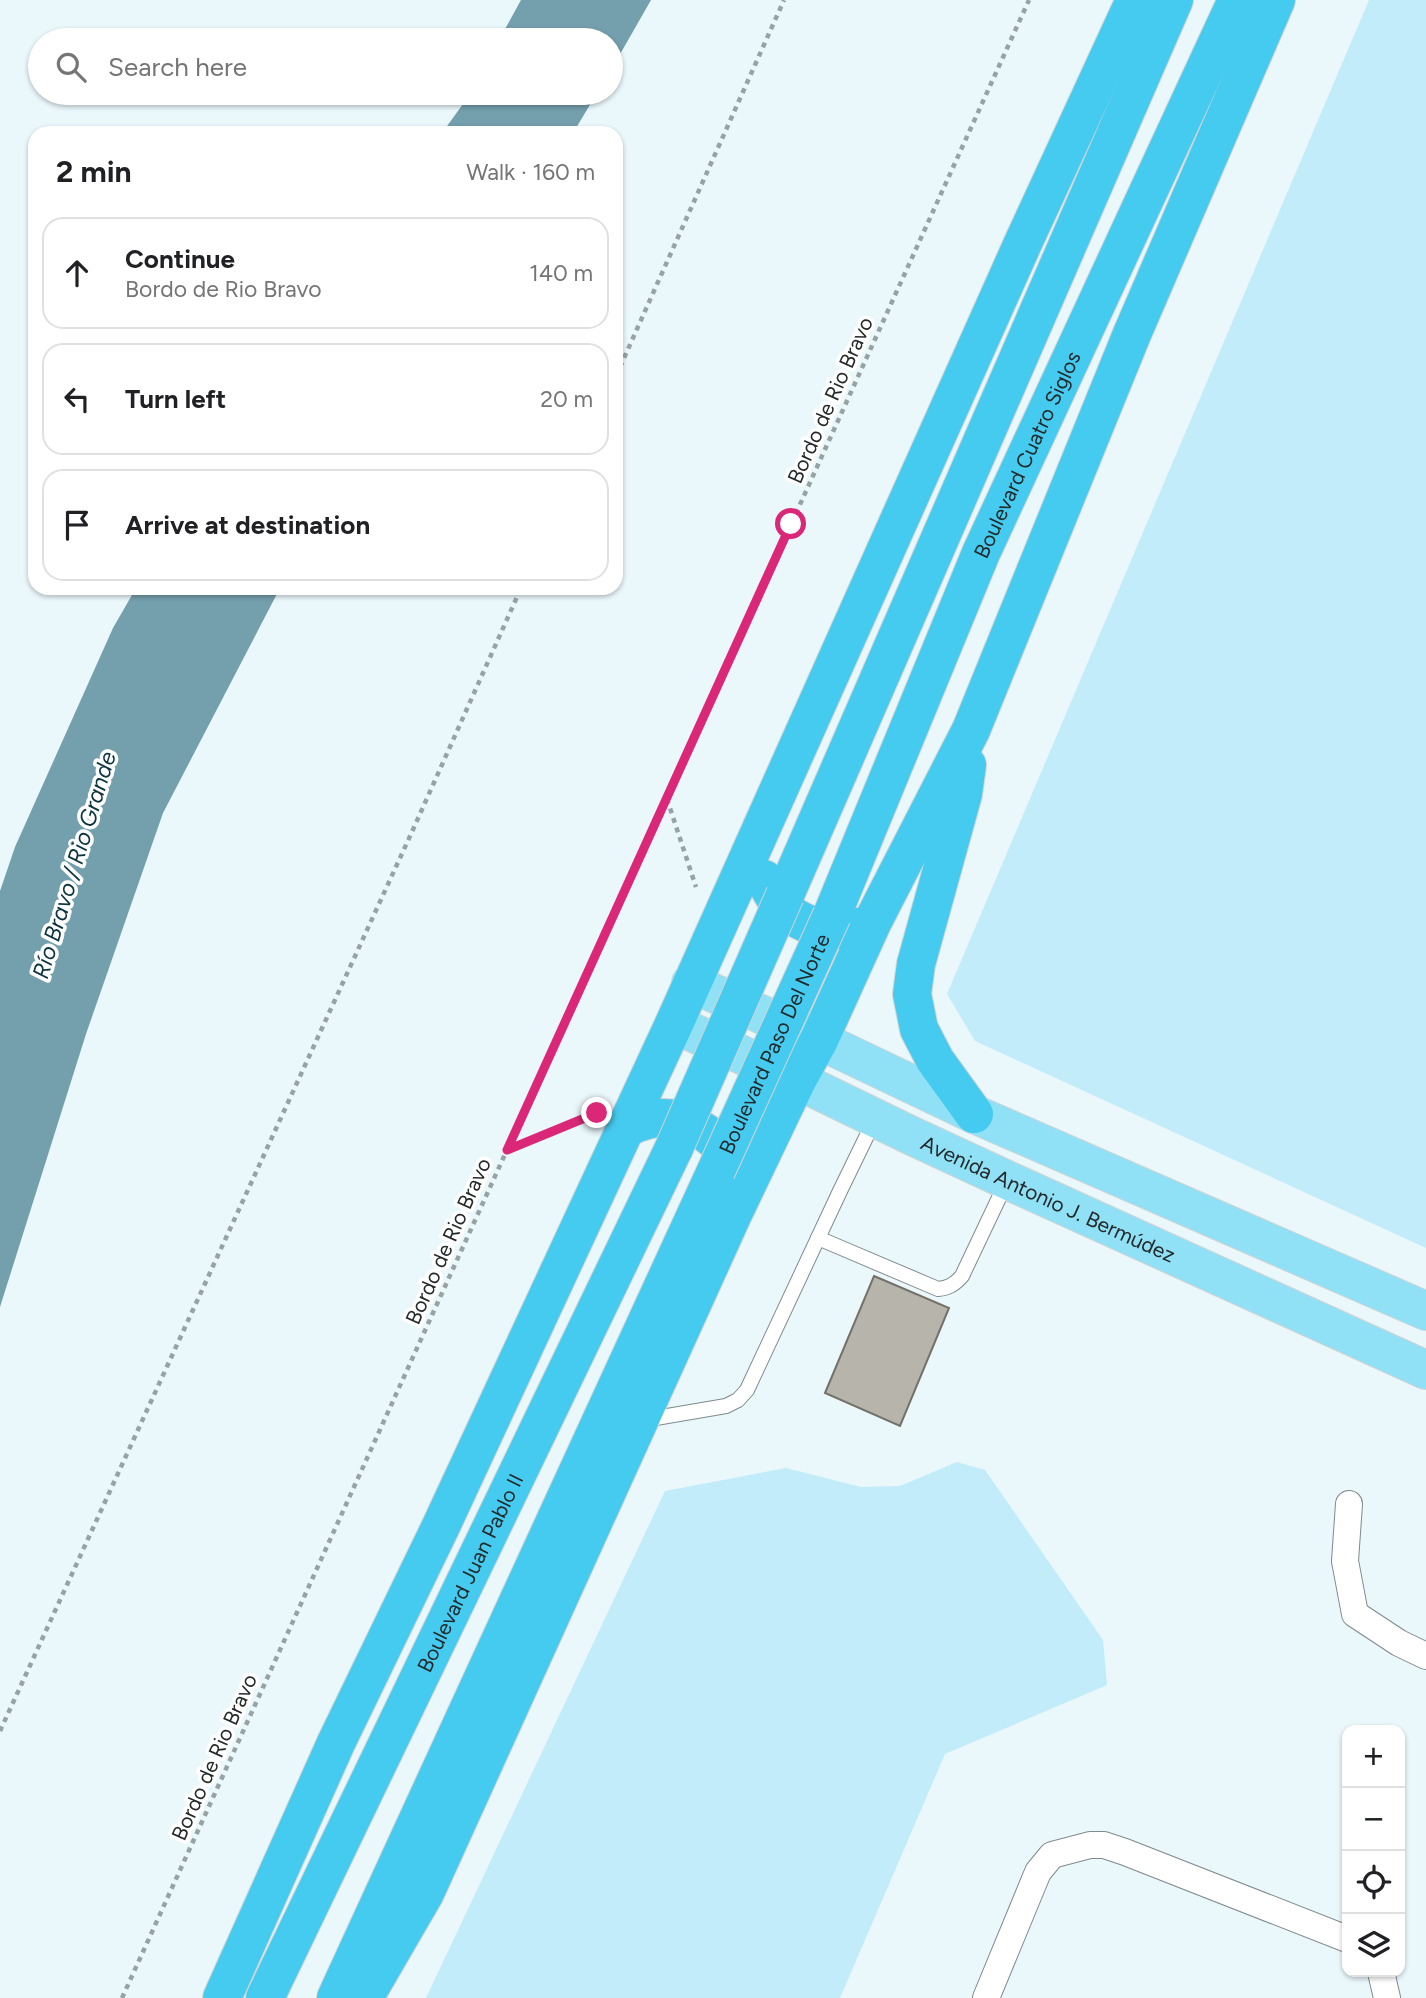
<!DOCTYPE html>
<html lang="en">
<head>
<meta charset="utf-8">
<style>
  :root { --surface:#fff; --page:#f6f6f6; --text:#202124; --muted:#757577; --line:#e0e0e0 }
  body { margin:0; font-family:Figtree,sans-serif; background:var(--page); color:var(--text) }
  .controls { position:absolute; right:21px; bottom:21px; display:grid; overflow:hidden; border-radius:14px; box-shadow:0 2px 5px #0004 }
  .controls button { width:63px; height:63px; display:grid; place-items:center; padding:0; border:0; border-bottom:2px solid var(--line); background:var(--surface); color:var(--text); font:35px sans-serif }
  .stop { position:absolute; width:21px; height:21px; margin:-16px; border:5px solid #db2777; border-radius:50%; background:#fff }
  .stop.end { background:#db2777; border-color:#fff; box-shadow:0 2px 7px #0008 }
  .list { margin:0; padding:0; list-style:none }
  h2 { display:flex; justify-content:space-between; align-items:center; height:91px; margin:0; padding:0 28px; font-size:30px }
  h2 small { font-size:23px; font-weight:400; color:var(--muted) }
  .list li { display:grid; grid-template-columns:46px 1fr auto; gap:21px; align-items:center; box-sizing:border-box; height:112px; margin:0 14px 14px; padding:0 14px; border:2px solid var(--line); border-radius:21px }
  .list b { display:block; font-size:26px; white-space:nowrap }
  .list p { margin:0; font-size:23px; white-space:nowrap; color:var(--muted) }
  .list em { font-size:23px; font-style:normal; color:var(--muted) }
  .icon { flex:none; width:38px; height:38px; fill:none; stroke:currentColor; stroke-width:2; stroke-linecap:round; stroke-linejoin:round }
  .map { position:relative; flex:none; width:1426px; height:1998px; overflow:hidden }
  .search { position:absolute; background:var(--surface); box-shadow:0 2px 5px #0004; left:28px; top:28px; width:595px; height:77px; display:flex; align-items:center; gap:18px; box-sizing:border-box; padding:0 24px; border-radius:38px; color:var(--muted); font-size:26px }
  .panel { position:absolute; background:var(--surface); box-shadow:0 2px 5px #0004; left:28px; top:126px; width:595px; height:469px; border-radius:21px }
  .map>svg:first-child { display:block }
</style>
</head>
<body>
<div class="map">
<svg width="1426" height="1998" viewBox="0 0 1426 1998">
  <rect width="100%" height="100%" fill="#eaf7fb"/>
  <g fill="#c2ecfa">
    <path d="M1369,0H1426V1248L975,1041L947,994Z"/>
    <path d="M957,1462L985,1470L1103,1640L1107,1685L945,1754L840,1998H426L665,1491L786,1468L861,1487L900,1486Z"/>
  </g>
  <g fill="#749fad">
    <path d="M521,0H651L611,70V40H499Z"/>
    <path d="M471,93H597L573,133H442Z"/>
    <path d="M136,588H280L163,813L86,1034L0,1307V891L15,847L113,628Z"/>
  </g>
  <path fill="#b7b5ab" stroke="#737168" stroke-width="2" d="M874,1276L949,1308L900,1426L825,1393Z"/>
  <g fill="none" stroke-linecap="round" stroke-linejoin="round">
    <g stroke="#7f8a8e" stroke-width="16">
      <g id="lane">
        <path d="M818,1238L938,1289C949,1288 955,1284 962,1276L1007,1181"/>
        <path d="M644,1420L726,1406L738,1400L747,1390L840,1191L875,1119"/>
      </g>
    </g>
    <g stroke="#7f8a8e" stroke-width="28">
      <g id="street">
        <path d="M1349,1504L1345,1561L1355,1614L1399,1643L1426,1656"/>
        <path d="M1381,1972L1387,1998"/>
        <path d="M986,1998L1038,1872L1052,1855L1090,1845H1104L1125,1852L1347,1939"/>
      </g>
    </g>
    <g stroke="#d3d4d4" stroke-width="40">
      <g id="primary">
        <path d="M691,983L819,1040L974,1114L1426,1311"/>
        <path id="s1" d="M674,1024L797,1080L910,1135L1007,1180L1426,1370"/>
      </g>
    </g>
    <g stroke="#d3d4d4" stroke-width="40">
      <g id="highway">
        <path d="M967,765L963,794L916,964L912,994L919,1029L935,1060L974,1114"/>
        <path d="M764,879C769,887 773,896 779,904C798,925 830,935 857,927"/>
        <path d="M785,895L1174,0"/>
        <path id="s2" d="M832,915L981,553L1237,0"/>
        <path d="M626,1128C632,1125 640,1122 647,1120C679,1112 712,1130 728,1158C732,1164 734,1172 736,1179"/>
        <path d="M222,1998L336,1743L441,1526L674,1024L1023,243L1135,0"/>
        <path id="s3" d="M265,1998L674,1148"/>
        <path d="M336,1998L716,1171"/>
        <path d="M364,1998L425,1893L732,1216L797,1080L819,1040L873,921L971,730L1132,334L1276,0"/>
      </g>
    </g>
    <g stroke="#98a2a4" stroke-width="4.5" stroke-dasharray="5 5" stroke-linecap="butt">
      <path d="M616,376L784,0"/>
      <path d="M667,799L696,887"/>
      <path d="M508,1150L590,1115"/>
      <path d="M0,1731L411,834L521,588"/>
      <path d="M122,1998L1029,0"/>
    </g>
    <use href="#lane" stroke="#fff" stroke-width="14"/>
    <use href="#street" stroke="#fff" stroke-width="26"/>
    <use href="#primary" stroke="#90e0f6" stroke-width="38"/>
    <use href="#highway" stroke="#46cbf0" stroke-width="38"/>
    <g stroke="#d3d4d4" stroke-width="40" stroke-linecap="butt">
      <g id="highway-bridge">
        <path d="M674,1148L785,895"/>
        <path id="s4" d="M716,1171L832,915"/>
      </g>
    </g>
    <use href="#highway-bridge" stroke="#46cbf0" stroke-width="38"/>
  </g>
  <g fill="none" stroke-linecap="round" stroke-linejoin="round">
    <path stroke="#db2777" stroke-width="9" d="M597,1113L507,1150L791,524"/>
  </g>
  <g text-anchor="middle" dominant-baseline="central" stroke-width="7" stroke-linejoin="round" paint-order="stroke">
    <g font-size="21" fill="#24292a" stroke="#fff">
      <text transform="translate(830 400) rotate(-66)">Bordo de Rio Bravo</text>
      <text stroke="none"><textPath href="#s2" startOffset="500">Boulevard Cuatro Siglos</textPath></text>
      <text stroke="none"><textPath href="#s4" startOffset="140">Boulevard Paso Del Norte</textPath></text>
      <text stroke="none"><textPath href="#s1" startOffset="413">Avenida Antonio J. Bermúdez</textPath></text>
      <text transform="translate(448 1241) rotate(-66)">Bordo de Rio Bravo</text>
      <text stroke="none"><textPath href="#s3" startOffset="472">Boulevard Juan Pablo II</textPath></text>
      <text transform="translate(214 1757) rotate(-66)">Bordo de Rio Bravo</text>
    </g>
    <g font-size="23" font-style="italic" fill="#0b3440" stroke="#fff">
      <text transform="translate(74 865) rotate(-73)">Río Bravo / Rio Grande</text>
    </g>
  </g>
</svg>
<div class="controls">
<button>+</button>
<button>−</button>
<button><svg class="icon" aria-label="locate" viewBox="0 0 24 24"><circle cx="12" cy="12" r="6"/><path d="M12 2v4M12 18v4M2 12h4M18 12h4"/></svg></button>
<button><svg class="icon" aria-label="layers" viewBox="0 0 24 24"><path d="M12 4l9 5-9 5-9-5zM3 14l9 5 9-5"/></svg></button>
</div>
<div class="stop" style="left:791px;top:524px"></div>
<div class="stop end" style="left:597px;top:1113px"></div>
<div class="search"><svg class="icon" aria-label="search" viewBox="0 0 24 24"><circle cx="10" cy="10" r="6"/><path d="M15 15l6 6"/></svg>Search here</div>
<section class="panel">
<h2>2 min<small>Walk · 160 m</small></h2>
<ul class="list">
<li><svg class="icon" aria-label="ahead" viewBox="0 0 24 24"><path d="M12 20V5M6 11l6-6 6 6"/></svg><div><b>Continue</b><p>Bordo de Rio Bravo</p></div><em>140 m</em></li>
<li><svg class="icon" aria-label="left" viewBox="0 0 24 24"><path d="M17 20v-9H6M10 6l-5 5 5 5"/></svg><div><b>Turn left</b></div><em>20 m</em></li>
<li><svg class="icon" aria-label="arrive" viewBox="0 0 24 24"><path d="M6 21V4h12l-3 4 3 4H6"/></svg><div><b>Arrive at destination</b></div></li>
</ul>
</section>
</div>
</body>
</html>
